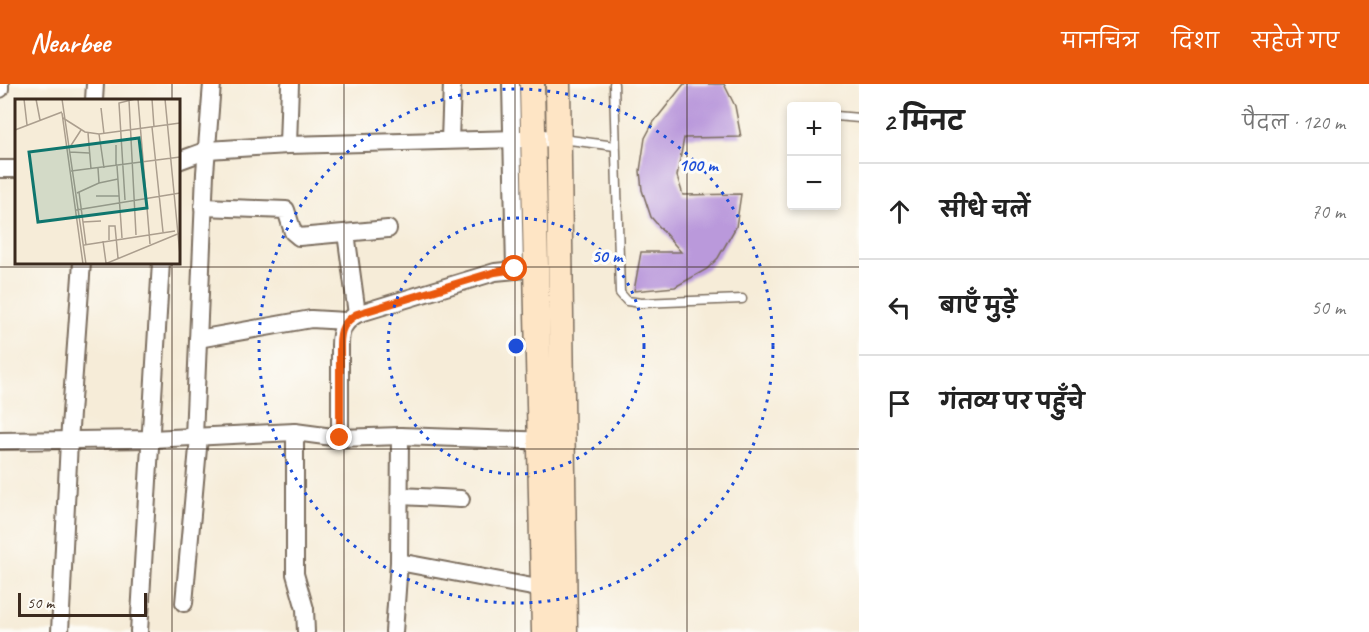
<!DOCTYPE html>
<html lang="hi">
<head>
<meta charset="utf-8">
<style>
  :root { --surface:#fff; --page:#f2f2f2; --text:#222; --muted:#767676; --line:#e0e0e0; --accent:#ea580c }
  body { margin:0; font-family:Caveat,"Playpen Sans Deva",sans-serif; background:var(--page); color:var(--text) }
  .controls { position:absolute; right:18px; top:18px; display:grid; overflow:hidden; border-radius:6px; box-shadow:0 3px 9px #0003 }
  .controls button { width:54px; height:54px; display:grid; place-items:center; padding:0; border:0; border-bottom:2px solid var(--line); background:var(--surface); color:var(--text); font:30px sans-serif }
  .scale { position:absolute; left:18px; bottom:15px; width:129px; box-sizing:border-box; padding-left:6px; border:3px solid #3b2a1e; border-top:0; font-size:16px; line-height:21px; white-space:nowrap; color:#3b2a1e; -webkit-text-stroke:4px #fdfcf7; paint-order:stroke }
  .stop { position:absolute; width:18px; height:18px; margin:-14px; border:4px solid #ea580c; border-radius:50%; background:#fff }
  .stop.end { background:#ea580c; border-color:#fff; box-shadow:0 2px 6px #0008 }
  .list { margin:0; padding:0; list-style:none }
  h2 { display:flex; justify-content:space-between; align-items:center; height:78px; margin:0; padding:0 24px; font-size:26px }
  h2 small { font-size:20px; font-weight:400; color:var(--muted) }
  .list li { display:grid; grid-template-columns:39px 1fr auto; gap:18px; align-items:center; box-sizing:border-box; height:96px; padding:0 24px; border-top:2px solid var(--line) }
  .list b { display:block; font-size:22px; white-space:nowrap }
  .list em { font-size:20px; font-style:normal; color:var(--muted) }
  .icon { flex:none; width:33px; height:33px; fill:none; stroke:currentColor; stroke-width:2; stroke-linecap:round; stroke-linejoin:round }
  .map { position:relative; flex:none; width:859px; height:548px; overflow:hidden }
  header { display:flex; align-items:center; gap:36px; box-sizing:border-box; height:84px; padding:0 30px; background:var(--accent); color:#fff }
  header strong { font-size:28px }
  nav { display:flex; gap:33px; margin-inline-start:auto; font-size:21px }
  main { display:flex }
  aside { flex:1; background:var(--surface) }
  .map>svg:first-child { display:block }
</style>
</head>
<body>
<header>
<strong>Nearbee</strong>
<nav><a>मानचित्र</a><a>दिशा</a><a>सहेजे गए</a></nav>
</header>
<main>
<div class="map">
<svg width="859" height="548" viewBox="0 0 859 548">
  <rect width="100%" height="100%" fill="#fdfcf7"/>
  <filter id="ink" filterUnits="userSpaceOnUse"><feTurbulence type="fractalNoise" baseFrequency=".0167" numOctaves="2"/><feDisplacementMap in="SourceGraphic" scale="12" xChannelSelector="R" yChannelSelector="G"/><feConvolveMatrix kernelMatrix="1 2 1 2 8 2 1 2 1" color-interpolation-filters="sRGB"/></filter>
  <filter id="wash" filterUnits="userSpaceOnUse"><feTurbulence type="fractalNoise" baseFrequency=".008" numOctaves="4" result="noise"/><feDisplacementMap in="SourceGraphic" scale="24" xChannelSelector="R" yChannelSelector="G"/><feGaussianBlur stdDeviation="1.35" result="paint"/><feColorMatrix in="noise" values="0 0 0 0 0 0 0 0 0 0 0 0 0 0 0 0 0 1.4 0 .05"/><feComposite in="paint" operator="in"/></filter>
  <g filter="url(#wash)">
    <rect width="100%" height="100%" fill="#f6ecd8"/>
    <g id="blocks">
      <path fill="#ba99db" d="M684,0H724L735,22L741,53L684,54L677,92L683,111L741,110L736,143L718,174L707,185L675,203L634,207L641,168H681L651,133L642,106L640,87L645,54L653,39Z"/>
    </g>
  </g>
  <g filter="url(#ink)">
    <use href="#blocks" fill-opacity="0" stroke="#7c6e5f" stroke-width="1.5"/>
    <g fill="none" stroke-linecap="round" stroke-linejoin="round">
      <g stroke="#7c6e5f" stroke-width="11">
        <g id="lane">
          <path d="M614,0L620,209L627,217L641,219L742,215"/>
          <path d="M836,32L859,34"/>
          <path d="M562,55L615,62"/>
        </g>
      </g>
      <g stroke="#7c6e5f" stroke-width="20">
        <g id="street">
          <path d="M511,0L515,185"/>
          <path d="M0,5V0"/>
          <path d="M94,16L95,0"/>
          <path d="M450,56L452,0"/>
          <path d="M288,61L290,0"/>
          <path d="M178,77L208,66L288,61L558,54"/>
          <path d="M0,85H16"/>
          <path d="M203,123L286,126L293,148L299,153L388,145"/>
          <path d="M346,149L357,230"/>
          <path d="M198,255L311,235L346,237"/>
          <path d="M295,348V490L305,525L306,548"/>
          <path d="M194,353L205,89L212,0"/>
          <path d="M340,354V261C340,246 344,238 357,230L495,188L537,184"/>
          <path d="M0,357L151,355L295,348L340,354L400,352L550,357"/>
          <path d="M400,412L461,415"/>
          <path d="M399,478L543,505"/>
          <path d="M184,519L199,353"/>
          <path d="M60,548L69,357L82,178"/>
          <path d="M139,548L161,178"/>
          <path d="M394,548L399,478L400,352"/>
        </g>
      </g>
      <g stroke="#7c6e5f" stroke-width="27">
        <g id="secondary">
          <path d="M532,0L544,548"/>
          <path d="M558,0L565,548"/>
        </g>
      </g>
      <use href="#lane" stroke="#fff" stroke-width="8"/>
      <use href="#street" stroke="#fff" stroke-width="16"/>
      <use href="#secondary" stroke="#fee5c5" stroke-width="24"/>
    </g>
  </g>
  <g fill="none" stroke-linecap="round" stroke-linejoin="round" filter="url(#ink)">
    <path stroke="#ea580c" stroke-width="8" d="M340,354V261C340,245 344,238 357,230L495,188L515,185"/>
  </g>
  <path fill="none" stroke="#3b2a1e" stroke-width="1.5" stroke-opacity="0.55" d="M172,0V16M344,0V548M515,0V548M687,0V548M172,178V548M0,183H859M0,365H859"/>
  <g fill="none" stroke="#1d4ed8" stroke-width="3" stroke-dasharray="3 6">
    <circle cx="516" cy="262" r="128"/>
    <circle cx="516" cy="262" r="257"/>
  </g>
  <g transform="translate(15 15)">
    <rect width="165" height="165" fill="#f6ecd8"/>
    <path fill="none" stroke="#ab9e8e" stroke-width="1.5" d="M9,0L12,26M21,0L25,21M47,0L71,165M123,0L135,145M137,0L139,28M150,0L165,156M114,1L121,136M86,9L89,35M47,14L68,165M48,19L70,33L84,35L165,24M137,28L148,133M0,31L47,13M73,34L76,70M84,35L89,69M101,46V67M55,48L66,31M55,53L74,54M102,67L107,139M56,72L165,58M84,84L103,80M64,93L71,146M62,94L84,84L83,69M81,97H104M110,101L104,4L120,0M61,111L165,94M68,123L86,122M94,141V127H100L103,159M88,142L91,164M69,146L160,132M90,165L165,134"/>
    <path fill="#0f766e" fill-opacity="0.15" stroke="#0f766e" stroke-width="3" d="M124,39L132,109L23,123L14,53Z"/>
    <rect width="165" height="165" fill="none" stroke="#3b2a1e" stroke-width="3"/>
  </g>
  <circle cx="516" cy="262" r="9" fill="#1d4ed8" stroke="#fdfcf7" stroke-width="3"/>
  <g font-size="18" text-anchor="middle" font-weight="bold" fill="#1d4ed8" stroke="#fdfcf7" stroke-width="6" stroke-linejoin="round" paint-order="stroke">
    <text x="698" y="87">100 m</text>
    <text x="607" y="178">50 m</text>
  </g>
</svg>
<div class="controls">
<button>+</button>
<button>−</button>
</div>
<div class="scale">50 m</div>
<div class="stop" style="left:515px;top:185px"></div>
<div class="stop end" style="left:340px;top:354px"></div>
</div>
<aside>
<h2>2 मिनट<small>पैदल · 120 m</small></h2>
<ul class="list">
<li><svg class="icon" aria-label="ahead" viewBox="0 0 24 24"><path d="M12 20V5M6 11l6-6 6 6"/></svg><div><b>सीधे चलें</b></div><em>70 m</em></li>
<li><svg class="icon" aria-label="left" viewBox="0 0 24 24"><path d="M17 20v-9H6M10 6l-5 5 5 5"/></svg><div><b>बाएँ मुड़ें</b></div><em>50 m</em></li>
<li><svg class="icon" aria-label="arrive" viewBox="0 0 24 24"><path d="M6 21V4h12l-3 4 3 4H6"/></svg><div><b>गंतव्य पर पहुँचे</b></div></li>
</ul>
</aside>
</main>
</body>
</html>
